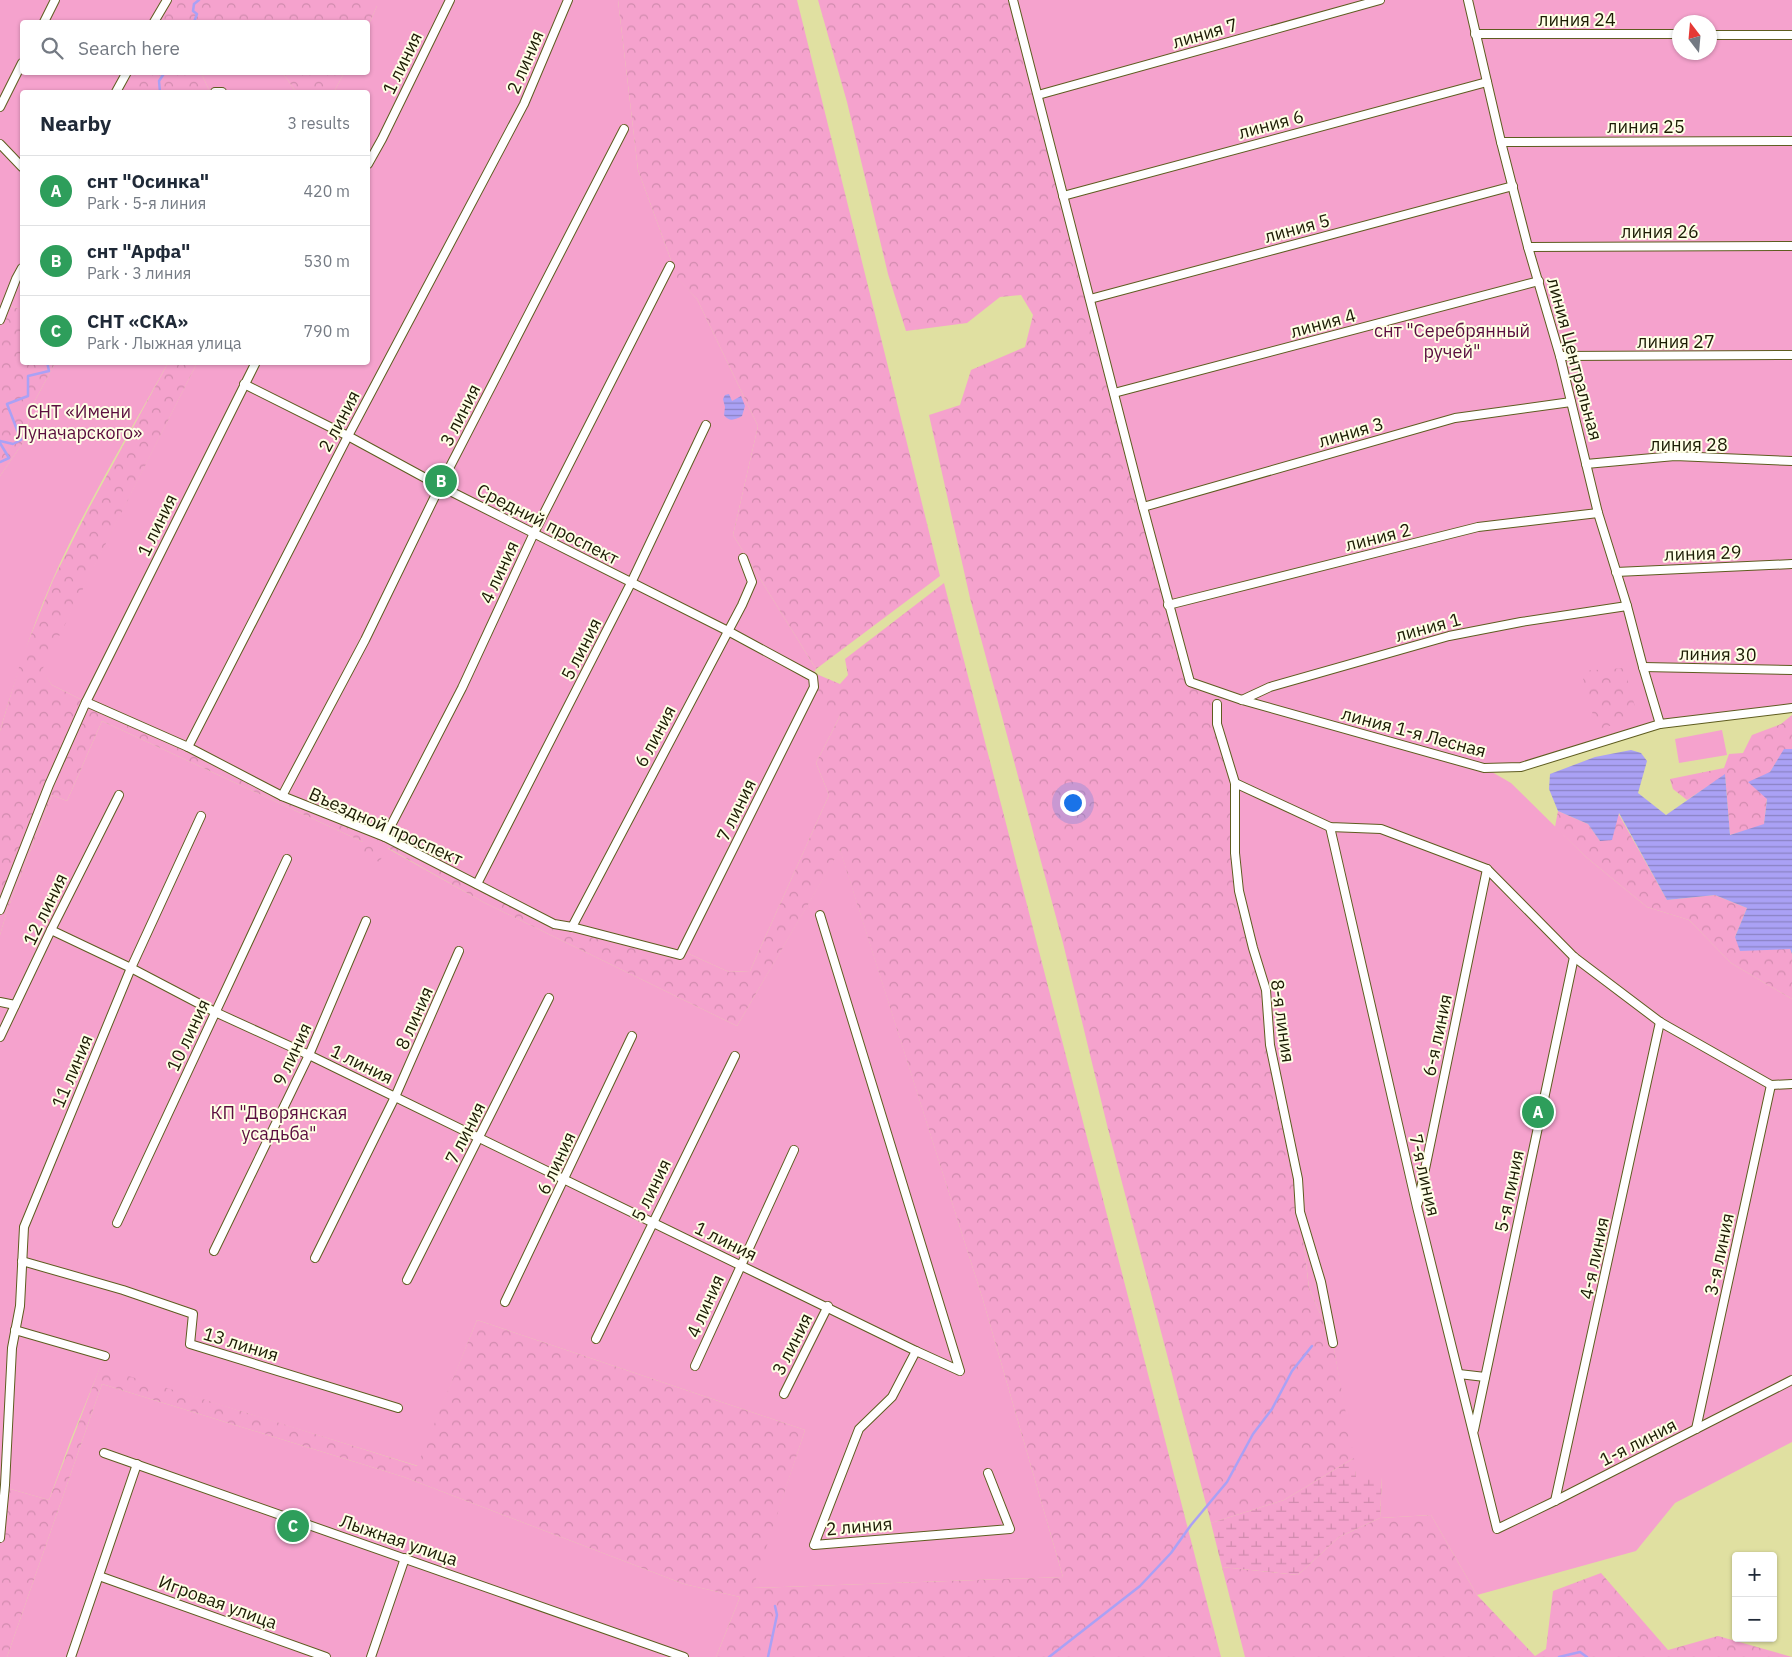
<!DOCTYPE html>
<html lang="en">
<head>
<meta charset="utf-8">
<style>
  :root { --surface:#fff; --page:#f2f2f3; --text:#1f2937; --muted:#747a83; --line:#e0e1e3; --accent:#b45309 }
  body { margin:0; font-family:"IBM Plex Sans",sans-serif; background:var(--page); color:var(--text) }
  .controls { position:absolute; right:15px; bottom:15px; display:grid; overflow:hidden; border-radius:5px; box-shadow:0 1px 4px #0004 }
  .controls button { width:45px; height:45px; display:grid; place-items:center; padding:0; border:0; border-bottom:1px solid var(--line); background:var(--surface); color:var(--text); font:25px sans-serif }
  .compass { position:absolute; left:1672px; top:15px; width:45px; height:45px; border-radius:50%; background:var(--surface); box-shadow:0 1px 4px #0004; rotate:344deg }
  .you { position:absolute; left:1072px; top:802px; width:18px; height:18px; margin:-12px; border:4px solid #fff; border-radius:50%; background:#1a73e8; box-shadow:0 0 0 8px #1a73e833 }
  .badge { display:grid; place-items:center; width:32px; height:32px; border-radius:50%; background:var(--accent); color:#fff; font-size:16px; font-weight:700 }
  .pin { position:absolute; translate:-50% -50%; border:2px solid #fff; box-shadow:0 1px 5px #0006 }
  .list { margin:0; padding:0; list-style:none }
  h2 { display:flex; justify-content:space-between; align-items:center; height:65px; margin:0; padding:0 20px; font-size:21px }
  h2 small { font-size:16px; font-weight:400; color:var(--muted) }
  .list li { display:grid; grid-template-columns:32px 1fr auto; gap:15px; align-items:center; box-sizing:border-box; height:70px; padding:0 20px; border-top:1px solid var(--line) }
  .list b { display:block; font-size:19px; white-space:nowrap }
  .list p { margin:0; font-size:16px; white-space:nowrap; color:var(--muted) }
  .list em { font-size:16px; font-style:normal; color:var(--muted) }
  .icon { flex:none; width:28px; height:28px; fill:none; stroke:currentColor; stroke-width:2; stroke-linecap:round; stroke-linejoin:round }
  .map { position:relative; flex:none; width:1792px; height:1657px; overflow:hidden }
  .search { position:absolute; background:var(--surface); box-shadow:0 1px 4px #0004; left:20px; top:20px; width:350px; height:55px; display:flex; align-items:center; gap:12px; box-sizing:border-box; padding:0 18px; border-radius:5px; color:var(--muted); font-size:19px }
  .panel { position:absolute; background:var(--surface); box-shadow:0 1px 4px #0004; left:20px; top:90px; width:350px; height:275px; border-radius:5px }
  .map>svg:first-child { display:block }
</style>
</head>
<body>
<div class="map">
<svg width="1792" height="1657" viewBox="0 0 1792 1657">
  <defs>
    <pattern id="forest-crowns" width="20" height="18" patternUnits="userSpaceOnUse" patternTransform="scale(1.25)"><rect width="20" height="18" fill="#f5a2cd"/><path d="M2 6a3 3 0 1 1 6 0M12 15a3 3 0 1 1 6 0" fill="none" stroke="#d18bae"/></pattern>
    <pattern id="wetland-marsh" width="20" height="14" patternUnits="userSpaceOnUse" patternTransform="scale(1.25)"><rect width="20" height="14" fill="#f5a2cd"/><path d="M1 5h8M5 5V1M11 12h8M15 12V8" fill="none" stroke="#d18bae"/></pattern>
    <pattern id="water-rules" width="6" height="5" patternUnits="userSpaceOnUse" patternTransform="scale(1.25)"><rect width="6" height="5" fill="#aaa1f5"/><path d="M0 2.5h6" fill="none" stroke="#8a82c4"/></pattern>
  </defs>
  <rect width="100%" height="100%" fill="#e0e0a1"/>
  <g fill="#f5a2cd" fill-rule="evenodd">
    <path d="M0,0H167L154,22H22V72L127,73L116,92H22V310L6,304L0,320Z"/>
    <path d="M377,0H618L638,170L671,260L675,275L697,299L758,426L733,535L816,669L814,673L840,716L816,763L829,795L750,971L729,972L687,953L551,923L78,698L52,685L41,670L197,363L368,362V92H334L344,73L368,72V26L377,6Z"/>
    <path d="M1013,0H1792V709L1660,724L1521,767L1485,768L1511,783L1586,857L1647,907L1689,920L1731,963L1792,999V1442L1675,1503L1636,1551L1477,1595L1431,1515L1380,1518L1382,1477H1356L1333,1343L1309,1288L1300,1212L1244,913L1217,724L1218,691L1190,682ZM1680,22H1710V52H1680Z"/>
    <path d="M204,72L283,73L296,92H210L202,75Z"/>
    <path d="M55,363H168C128,435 85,506 52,581C31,630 15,680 0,731V476L27,437L30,410Z"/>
    <path d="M102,721L363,842L379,861L387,848L483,902L737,1026L840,849L983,1300L1063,1577L752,1588L805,1430L477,1320L418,1466L100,1368L71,1439L49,1500L0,1486V935L7,911L52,795L67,801Z"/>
    <path d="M1722,730L1727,755L1679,763L1675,739Z"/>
    <path d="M102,1384L404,1477L684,1584L740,1597L716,1657H7Z"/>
  </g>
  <g fill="url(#forest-crowns)">
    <path d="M167,0H377V6L368,26V22H154Z"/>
    <path d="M618,0H797L940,576L816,669L733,535L758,426L697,299L674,275L671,260L638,170Z"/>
    <path d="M818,0H1013L1190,681L1218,691L1217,724L1235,783L1239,891L1266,990L1270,1045L1298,1179L1300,1212L1309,1288L1333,1343L1354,1458L1284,1500L1211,1523L1108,1129L1063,943L970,598L929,415L960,405L971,370L1025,347L1033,315L1021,295L1000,297L967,323L906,331L888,274L847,102Z"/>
    <path d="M127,72L204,73L202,75L210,92H116Z"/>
    <path d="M283,73H344L334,92H296Z"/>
    <path d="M6,304L22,310V362L55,363L30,410L27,437L0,476V320Z"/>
    <path d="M168,363H197L42,670L52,685L78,698L292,800L396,843L551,923L687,953L729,972L750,971L829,795L816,763L840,716L807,700L813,686L814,673L840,684L848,675L845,659L944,583L1221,1657H716L740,1597L684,1584L404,1477L102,1384L7,1657H0V1486L49,1500L100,1367L417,1466L477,1320L805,1430L753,1588L1063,1577L983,1300L840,850L737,1026L483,902L388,848L379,862L359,852L363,842L102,721L67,801L52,795L7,911L0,935V731L22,657L53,580L88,510Z"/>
    <path d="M1624,668L1638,717L1597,730L1581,671Z"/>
    <path d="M1792,715V749L1784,750L1770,772L1764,825L1730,835L1725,775L1687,800L1673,789L1670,779L1724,768L1729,754L1743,753L1752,735L1781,724Z"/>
    <path d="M1558,811L1588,824L1600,841L1618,813L1667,900L1715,895L1747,908L1735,937L1790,949L1792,954V999L1731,963L1689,920L1647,907L1586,857L1555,827Z"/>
    <path d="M1431,1515L1477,1595L1535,1656L1546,1649L1553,1591L1601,1573L1668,1650L1718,1636L1792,1657H1245L1222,1567L1298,1575L1339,1537L1380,1518Z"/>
  </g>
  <path fill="url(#wetland-marsh)" d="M1354,1458L1356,1477H1382L1380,1518L1339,1537L1298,1575L1222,1567L1211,1523L1284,1500Z"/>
  <g fill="url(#water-rules)">
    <path d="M729,394L732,401L741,396L745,406L742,416C735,420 729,422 724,415L725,407L723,399L725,395Z"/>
    <path d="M1784,749H1792V954L1790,949L1740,951L1735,937L1747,908L1715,895L1667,900L1619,813L1612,840L1600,841L1588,824L1558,811L1549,789L1550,774L1595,757L1631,750L1641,753L1647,761L1638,793L1666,815L1725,774L1730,835L1764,824L1767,799L1748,782L1770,772Z"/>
  </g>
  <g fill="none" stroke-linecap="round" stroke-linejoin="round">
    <g stroke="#aaa1f5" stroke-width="2.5">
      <path d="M194,22L197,14L193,11L194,4L199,0"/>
      <path d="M160,92L159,81L165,72"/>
      <path d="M0,441L13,444L21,440L7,404L28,396V376L49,371L47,362"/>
      <path d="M0,443L9,458L0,462"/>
      <path d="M768,1657L777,1615L775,1606"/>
      <path d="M1049,1657L1140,1586L1171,1553L1191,1525L1227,1482L1253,1434L1272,1409L1292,1371L1312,1346"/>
      <path d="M1559,1657L1580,1652L1587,1657"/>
    </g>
    <g stroke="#5e5c1f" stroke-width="10">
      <g id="minor">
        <path d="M1013,0L1143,507L1190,682L1242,700L1484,768L1521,767L1660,724L1792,708"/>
        <path d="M1468,0L1501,142L1528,247L1560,356L1598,513L1627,606L1643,667L1660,724"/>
        <path d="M44,22L55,0"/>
        <path d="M154,22L167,0"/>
        <path d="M1475,34H1680"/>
        <path d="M1710,35H1792"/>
        <path d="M116,92L127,72"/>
        <path d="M215,92H222"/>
        <path d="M1038,95L1380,0"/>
        <path d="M0,107L22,63"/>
        <path d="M1501,142L1792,141"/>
        <path d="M0,144L22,167"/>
        <path d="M368,164L382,139L450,0"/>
        <path d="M1063,196L1487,82"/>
        <path d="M1528,247L1792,246"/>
        <path d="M1090,299L1513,186"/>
        <path d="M0,320L16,279L22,268"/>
        <path d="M1560,356L1792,355"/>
        <path d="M1114,393L1539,281"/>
        <path d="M1586,464L1675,456L1792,461"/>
        <path d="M1143,507L1455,418L1571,402"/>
        <path d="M1616,572L1792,564"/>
        <path d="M1168,605L1478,527L1598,513"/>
        <path d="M1643,667L1792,670"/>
        <path d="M1242,700L1270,687L1449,636L1521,622L1627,606"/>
        <path d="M86,702L188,747L282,796L385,837L554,924L572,927L680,955L814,687L813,677L728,631L440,486L348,436L244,384"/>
        <path d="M1217,704V724L1235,783V853L1239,891L1253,948L1266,990L1270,1045L1298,1179L1300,1212L1321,1282L1333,1343"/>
        <path d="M188,747L348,436L524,104L568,0"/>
        <path d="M1235,783L1330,827L1381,829L1487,869L1574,957L1660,1022L1771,1085L1792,1084"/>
        <path d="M282,796L365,640L440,486L624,129"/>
        <path d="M1330,827L1417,1207L1497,1529L1555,1501L1792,1380"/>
        <path d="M385,837L462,688L534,533L670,266"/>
        <path d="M477,884L631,583L706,425"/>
        <path d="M0,910L49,785L86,702L256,362"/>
        <path d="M572,927L742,605L752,582L743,558"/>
        <path d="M51,930L131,968L215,1012L309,1055L916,1351L960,1371L820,915"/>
        <path d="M0,1002L15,1005"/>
        <path d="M0,1037L51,930L119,795"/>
        <path d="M1418,1203L1487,869"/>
        <path d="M117,1223L287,859"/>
        <path d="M214,1251L309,1055L366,921"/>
        <path d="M315,1258L395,1097L459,951"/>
        <path d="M22,1261L123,1290L193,1314L190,1344L398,1408"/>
        <path d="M407,1280L549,998"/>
        <path d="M505,1302L632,1036"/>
        <path d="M15,1330L105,1356"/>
        <path d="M596,1339L735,1056"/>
        <path d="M916,1351L892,1397L859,1429L814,1545L1010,1529L988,1473"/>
        <path d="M695,1366L794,1150"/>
        <path d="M1459,1374L1485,1377"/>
        <path d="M784,1394L828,1306"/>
        <path d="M1696,1429L1771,1085"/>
        <path d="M1474,1430L1574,957"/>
        <path d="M104,1453L684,1657"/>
        <path d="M1555,1501L1660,1022"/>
        <path d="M0,1538L5,1485L12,1348L20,1306L24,1227L131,968L201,816"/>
        <path d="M99,1576L326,1657"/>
        <path d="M71,1657L137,1464"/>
        <path d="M371,1657L405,1558"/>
      </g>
    </g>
    <use href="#minor" stroke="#fff" stroke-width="8"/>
  </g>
  <g text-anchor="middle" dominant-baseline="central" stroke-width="4" stroke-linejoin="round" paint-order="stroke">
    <g font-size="18" fill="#1c1c04" stroke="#feffe6">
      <text x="1577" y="19">линия 24</text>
      <text transform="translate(1205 33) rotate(-16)">линия 7</text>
      <text transform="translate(525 62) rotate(-67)">2 линия</text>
      <text transform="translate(402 63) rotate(-64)">1 линия</text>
      <text transform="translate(1271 124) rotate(-15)">линия 6</text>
      <text x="1646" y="126">линия 25</text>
      <text transform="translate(1297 228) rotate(-15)">линия 5</text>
      <text x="1660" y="231">линия 26</text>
      <text transform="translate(1323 323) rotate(-15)">линия 4</text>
      <text x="1676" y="341">линия 27</text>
      <text transform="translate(1575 359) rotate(75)">линия Центральная</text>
      <text transform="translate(460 415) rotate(-63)">3 линия</text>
      <text transform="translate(339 421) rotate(-62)">2 линия</text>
      <text transform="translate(1351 432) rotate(-16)">линия 3</text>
      <text x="1689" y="444">линия 28</text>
      <text transform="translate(548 524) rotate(27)">Средний проспект</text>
      <text transform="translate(157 525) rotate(-64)">1 линия</text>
      <text transform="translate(1378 537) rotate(-14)">линия 2</text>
      <text transform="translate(1703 553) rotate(-2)">линия 29</text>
      <text transform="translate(499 572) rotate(-65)">4 линия</text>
      <text transform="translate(1428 627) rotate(-15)">линия 1</text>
      <text transform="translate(581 649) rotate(-63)">5 линия</text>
      <text transform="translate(1718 654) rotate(1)">линия 30</text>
      <text transform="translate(1414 732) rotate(15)">линия 1-я Лесная</text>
      <text transform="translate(655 736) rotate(-62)">6 линия</text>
      <text transform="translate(736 810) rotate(-64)">7 линия</text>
      <text transform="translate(386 826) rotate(24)">Въездной проспект</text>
      <text transform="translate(45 909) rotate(-64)">12 линия</text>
      <text transform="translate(414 1018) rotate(-66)">8 линия</text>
      <text transform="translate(1283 1021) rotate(82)">8-я линия</text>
      <text transform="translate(188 1035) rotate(-65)">10 линия</text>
      <text transform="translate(1437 1035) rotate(-78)">6-я линия</text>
      <text transform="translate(292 1054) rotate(-65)">9 линия</text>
      <text transform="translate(362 1064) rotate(26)">1 линия</text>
      <text transform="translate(72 1071) rotate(-67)">11 линия</text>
      <text transform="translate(465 1133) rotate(-63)">7 линия</text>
      <text transform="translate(556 1163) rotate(-65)">6 линия</text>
      <text transform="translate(1425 1175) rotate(77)">7-я линия</text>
      <text transform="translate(651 1190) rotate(-64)">5 линия</text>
      <text transform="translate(1509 1191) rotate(-78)">5-я линия</text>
      <text transform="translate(726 1241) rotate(26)">1 линия</text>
      <text transform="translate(1719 1254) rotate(-78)">3-я линия</text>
      <text transform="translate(1594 1258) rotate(-78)">4-я линия</text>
      <text transform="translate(705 1306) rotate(-66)">4 линия</text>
      <text transform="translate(241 1344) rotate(17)">13 линия</text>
      <text transform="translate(792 1344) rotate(-63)">3 линия</text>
      <text transform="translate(1638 1442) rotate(-27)">1-я линия</text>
      <text transform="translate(859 1526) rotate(-5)">2 линия</text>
      <text transform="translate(399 1540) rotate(19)">Лыжная улица</text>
      <text transform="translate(218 1602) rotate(20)">Игровая улица</text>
    </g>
    <g font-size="18" fill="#5b0e3f" stroke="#feffe6">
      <text x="1452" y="330">снт "Серебрянный<tspan x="1452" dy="21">ручей"</tspan></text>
      <text x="79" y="411">СНТ «Имени<tspan x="79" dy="21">Луначарского»</tspan></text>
      <text x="279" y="1112">КП "Дворянская<tspan x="279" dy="21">усадьба"</tspan></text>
    </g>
  </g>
</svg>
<div class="controls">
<button>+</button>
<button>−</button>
</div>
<svg class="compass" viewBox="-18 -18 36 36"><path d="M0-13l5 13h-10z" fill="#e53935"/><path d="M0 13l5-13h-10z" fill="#747a83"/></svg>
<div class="you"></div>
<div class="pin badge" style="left:1538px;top:1112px;background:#2e9e5b">A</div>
<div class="pin badge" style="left:441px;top:481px;background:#2e9e5b">B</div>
<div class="pin badge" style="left:293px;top:1526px;background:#2e9e5b">C</div>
<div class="search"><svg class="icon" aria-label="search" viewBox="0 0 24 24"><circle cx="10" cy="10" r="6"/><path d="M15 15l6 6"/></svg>Search here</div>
<section class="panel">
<h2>Nearby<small>3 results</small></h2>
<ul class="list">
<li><span class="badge" style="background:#2e9e5b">A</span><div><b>снт &quot;Осинка&quot;</b><p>Park · 5-я линия</p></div><em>420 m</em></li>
<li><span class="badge" style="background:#2e9e5b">B</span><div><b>снт &quot;Арфа&quot;</b><p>Park · 3 линия</p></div><em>530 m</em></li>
<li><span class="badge" style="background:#2e9e5b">C</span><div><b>СНТ «СКА»</b><p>Park · Лыжная улица</p></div><em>790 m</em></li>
</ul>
</section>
</div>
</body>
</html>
